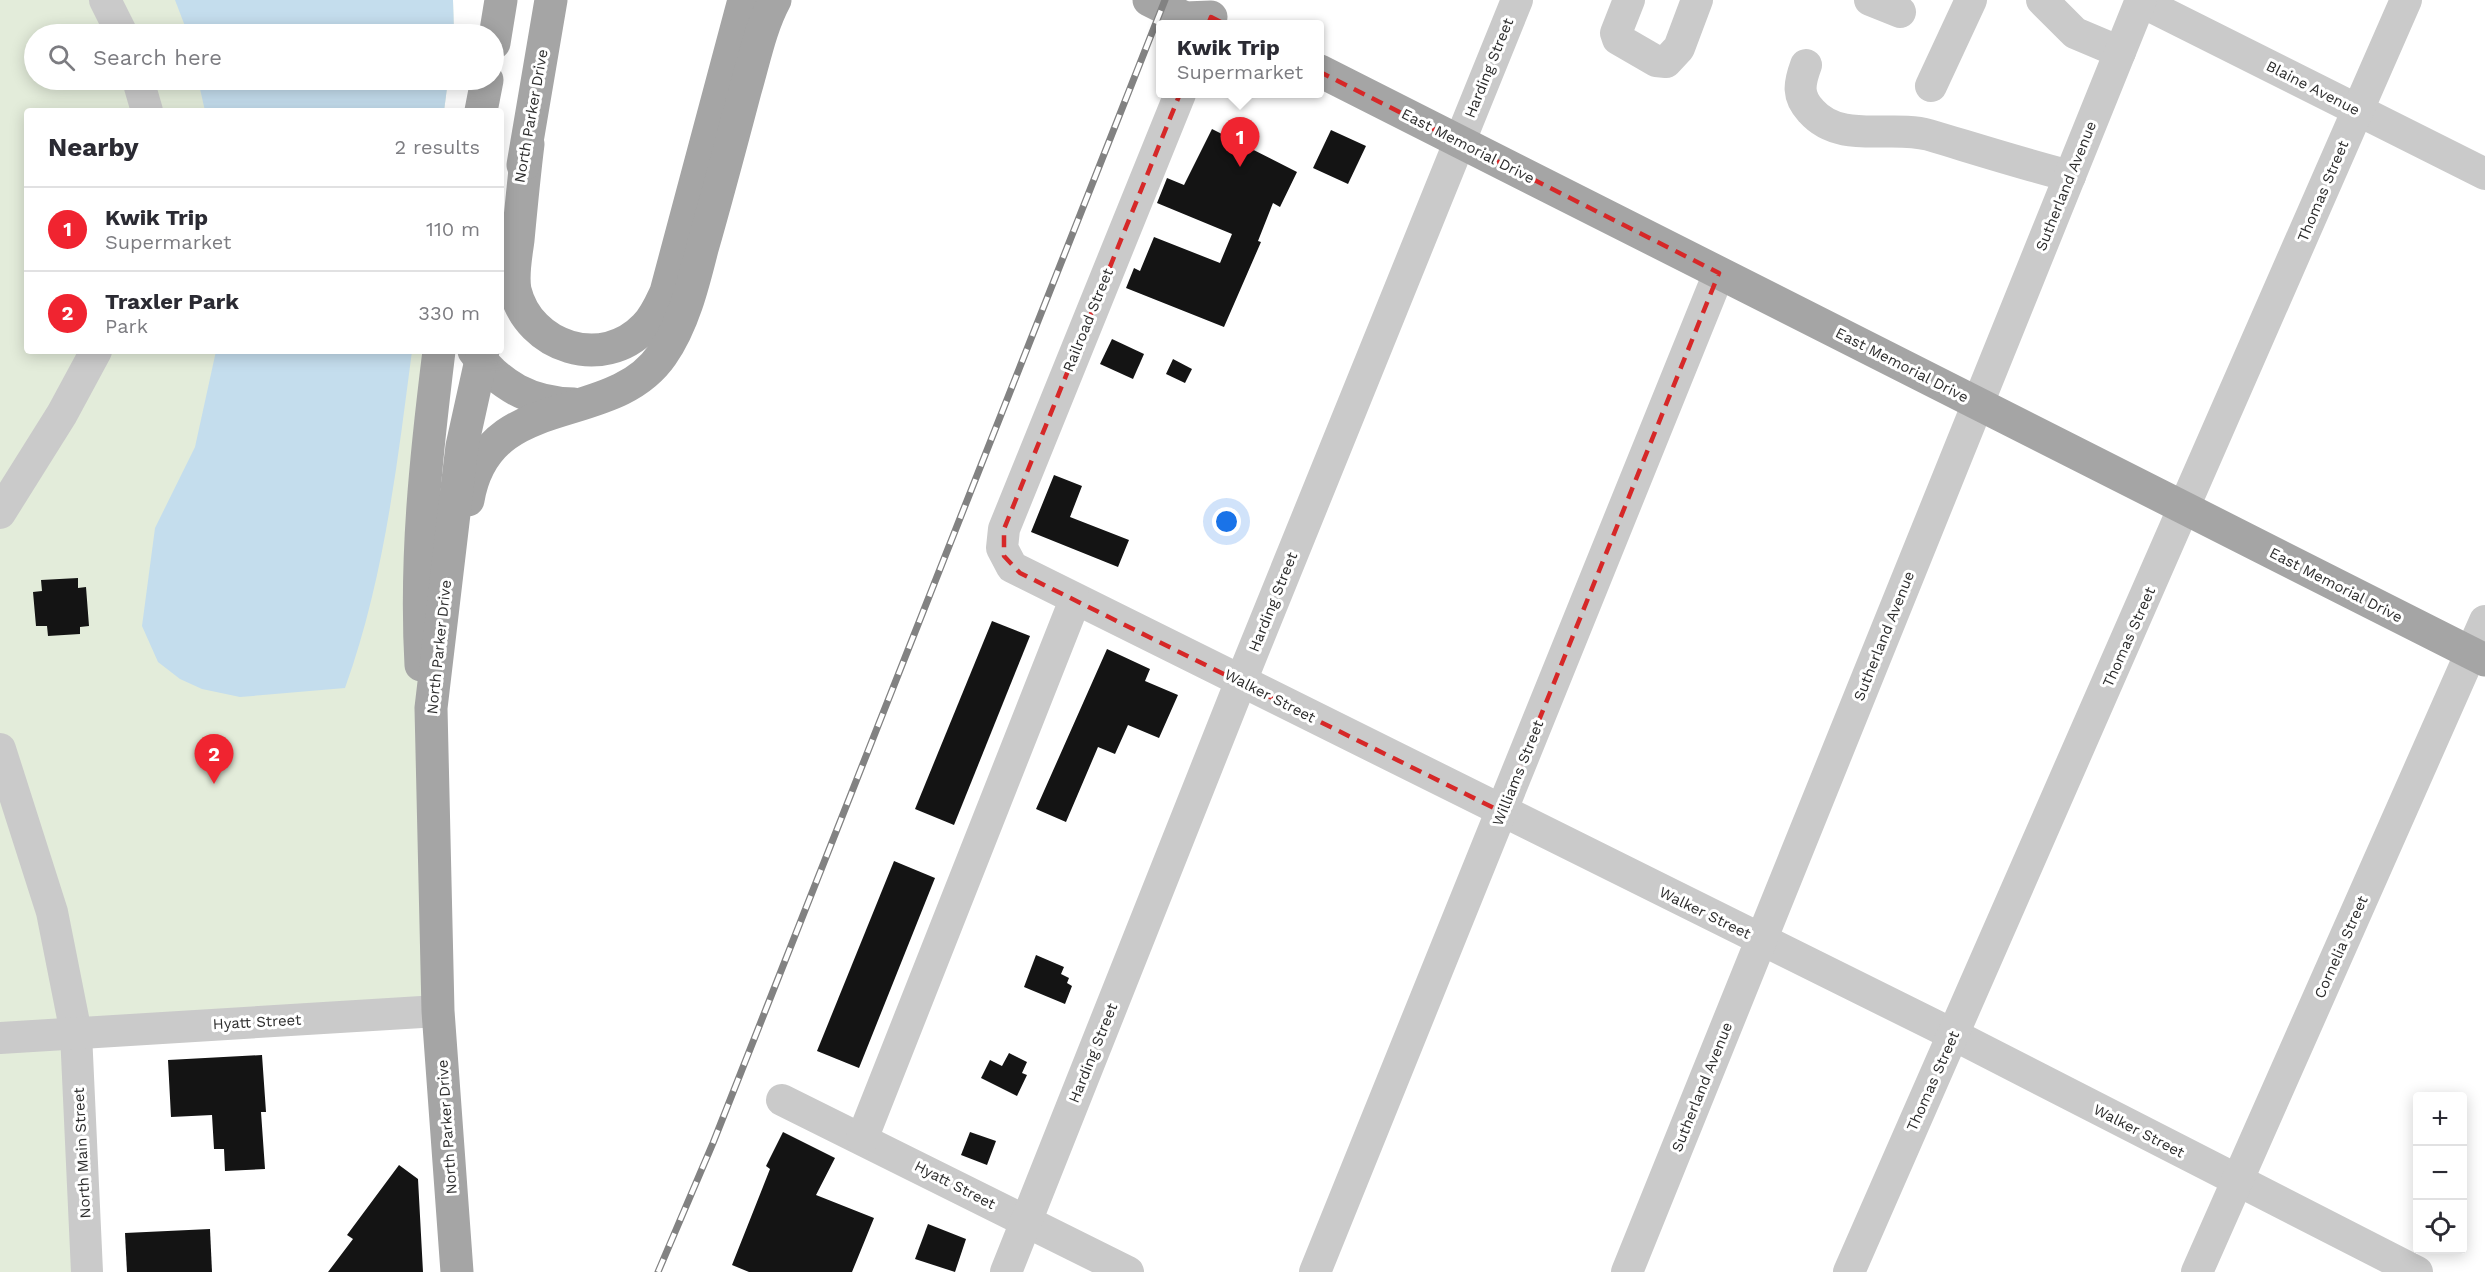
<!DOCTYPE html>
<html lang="en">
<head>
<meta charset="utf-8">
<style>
  :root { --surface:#fff; --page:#f7f7f7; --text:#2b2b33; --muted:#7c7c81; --line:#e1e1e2; --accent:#f02430 }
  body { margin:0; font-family:"Work Sans",sans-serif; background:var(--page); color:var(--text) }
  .controls { position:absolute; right:18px; bottom:18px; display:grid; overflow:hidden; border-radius:6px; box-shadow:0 3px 15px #0003 }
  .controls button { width:54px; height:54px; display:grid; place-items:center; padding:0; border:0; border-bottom:2px solid var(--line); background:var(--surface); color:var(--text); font:30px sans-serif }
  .you { position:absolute; left:1227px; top:522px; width:21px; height:21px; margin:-15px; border:4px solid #fff; border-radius:50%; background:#1a73e8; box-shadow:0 0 0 9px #1a73e833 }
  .badge { display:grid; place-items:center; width:39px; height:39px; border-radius:50%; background:var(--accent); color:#fff; font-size:20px; font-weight:700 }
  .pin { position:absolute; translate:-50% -50px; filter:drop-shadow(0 2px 3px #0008) }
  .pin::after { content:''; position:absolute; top:32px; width:21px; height:18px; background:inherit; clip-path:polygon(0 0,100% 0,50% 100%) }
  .popup { position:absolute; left:1156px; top:20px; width:168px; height:78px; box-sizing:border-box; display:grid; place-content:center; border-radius:6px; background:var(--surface); filter:drop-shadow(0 2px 4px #0005); font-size:20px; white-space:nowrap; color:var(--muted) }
  .popup b { font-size:22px; color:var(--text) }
  .popup::after { content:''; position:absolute; left:50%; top:100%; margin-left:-12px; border:12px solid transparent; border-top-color:var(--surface) }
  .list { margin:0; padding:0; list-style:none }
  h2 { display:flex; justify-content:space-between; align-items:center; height:78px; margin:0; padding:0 24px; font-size:26px }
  h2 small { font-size:20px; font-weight:400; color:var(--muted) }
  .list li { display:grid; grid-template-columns:39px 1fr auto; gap:18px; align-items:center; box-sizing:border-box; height:84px; padding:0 24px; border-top:2px solid var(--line) }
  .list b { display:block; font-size:22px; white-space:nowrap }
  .list p { margin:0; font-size:20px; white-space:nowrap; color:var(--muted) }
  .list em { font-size:20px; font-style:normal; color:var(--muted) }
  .icon { flex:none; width:33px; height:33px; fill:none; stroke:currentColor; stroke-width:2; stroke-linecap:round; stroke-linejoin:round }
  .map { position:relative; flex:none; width:2485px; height:1272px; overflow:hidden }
  .search { position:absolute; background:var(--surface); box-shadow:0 3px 15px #0003; left:24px; top:24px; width:480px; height:66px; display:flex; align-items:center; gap:15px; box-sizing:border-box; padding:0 21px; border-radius:33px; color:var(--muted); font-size:22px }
  .panel { position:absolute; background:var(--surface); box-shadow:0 3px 15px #0003; left:24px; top:108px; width:480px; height:246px; border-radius:6px }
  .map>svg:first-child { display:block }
</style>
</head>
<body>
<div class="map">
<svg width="2485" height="1272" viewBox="0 0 2485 1272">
  <rect width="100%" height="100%" fill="#fff"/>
  <path fill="#e3ecda" d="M0,0H453L454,34H34V80H448L444,111H27V351H432L438,1011L76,1033L87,1272H0Z"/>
  <g fill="#c4dded">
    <path d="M175,0H453L454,34H188Z"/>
    <path d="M198,80H448L444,111H205Z"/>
    <path d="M216,351H412C397,465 384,580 345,688L240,697L202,689L180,679L158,662L142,626L155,528L195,447Z"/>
  </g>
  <g fill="#141414">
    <path d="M1212,129L1297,172L1280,207L1273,203L1258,241L1261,242L1224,327L1126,288L1134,268L1140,271L1154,237L1220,263L1232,234L1157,203L1167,178L1184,185Z"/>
    <path d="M1331,130L1366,146L1348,184L1313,168Z"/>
    <path d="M1112,339L1144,354L1133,379L1100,364Z"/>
    <path d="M1173,359L1192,369L1185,383L1166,374Z"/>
    <path d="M1054,475L1082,486L1070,517L1129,540L1118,567L1031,532Z"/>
    <path d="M78,578V588L86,587L89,626L80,627V634L48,636L47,626H36L33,592L42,591L41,580Z"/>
    <path d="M992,621L1030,636L954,825L915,809Z"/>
    <path d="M1107,649L1150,669L1145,681L1178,695L1159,738L1128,725L1115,754L1098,747L1066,822L1036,809Z"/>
    <path d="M894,861L935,878L859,1068L817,1051Z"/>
    <path d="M1036,955L1064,967L1061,974L1069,978L1067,983L1072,986L1065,1004L1024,987Z"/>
    <path d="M1009,1053L1027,1062L1022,1073L1027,1075L1017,1096L981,1078L990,1060L1002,1066Z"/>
    <path d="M262,1055L266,1112H261L265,1169L225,1171L224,1149H214L212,1115L171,1117L168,1060Z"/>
    <path d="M783,1132L835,1158L816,1195L874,1218L852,1272H749L732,1265L770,1169L766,1166Z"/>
    <path d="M970,1132L996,1141L987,1165L961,1155Z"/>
    <path d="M399,1165L418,1179L423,1272H328L353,1239L347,1235Z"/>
    <path d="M928,1224L966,1239L955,1272L915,1259Z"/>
    <path d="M210,1229L212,1272H127L125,1233Z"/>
  </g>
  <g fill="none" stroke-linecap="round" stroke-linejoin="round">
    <g stroke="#cacaca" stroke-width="32">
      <path d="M105,0L122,34"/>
      <path d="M1629,0L1616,33L1618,39L1656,61L1666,62L1679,48L1697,0"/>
      <path d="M1870,0L1900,12"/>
      <path d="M2042,0L2075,33L2120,52"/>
      <path d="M2140,1L2485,174"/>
      <path d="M1806,65C1799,84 1797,96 1811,111C1841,145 1891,124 1929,135C1976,149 2023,164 2070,176"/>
      <path d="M138,80L147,111"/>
      <path d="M1931,86L1971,0"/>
      <path d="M1180,94L1004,529L1002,548L1012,567L1954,1035L2417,1272"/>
      <path d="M0,513L62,414L96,351"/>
      <path d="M0,749L52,912L76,1033L87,1272"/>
      <path d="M0,1038L438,1011"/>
      <path d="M782,1100L1128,1272"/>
      <path d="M862,1139L1075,600"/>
      <path d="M1006,1272L1241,681L1517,0"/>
      <path d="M1315,1272L1719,273"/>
      <path d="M1627,1272L2141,0"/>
      <path d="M1849,1272L2406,0"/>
      <path d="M2197,1272L2485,621"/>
    </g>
    <g stroke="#a5a5a5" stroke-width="33">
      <path d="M1149,0L1185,18L1211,17"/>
      <path d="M494,43L501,0"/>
      <path d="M1320,71L2485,660"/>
      <path d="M481,111L487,80"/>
      <path d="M528,144C524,176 521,208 518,240C516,256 512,274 515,290C529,348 603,371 645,327C655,317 660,305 666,292L744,0"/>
      <path d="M523,165L551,0"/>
      <path d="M474,351C499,386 531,403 574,404"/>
      <path d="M468,500C487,387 611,429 662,355C683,325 693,285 702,249C717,197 731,144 745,91C754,61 760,28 775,0"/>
      <path d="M421,665C415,559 426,456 439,351"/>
      <path d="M457,1272L438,1011L431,708L462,446L483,351"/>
    </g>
    <g stroke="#828282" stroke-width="7">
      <path id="rail" d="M658,1272L713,1143L1165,0"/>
    </g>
    <use href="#rail" stroke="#fff" stroke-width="4.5" stroke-dasharray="14" stroke-linecap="butt"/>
  </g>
  <path fill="none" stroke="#d62828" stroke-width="4.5" stroke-dasharray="12 8" stroke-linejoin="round" d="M1211,17L1719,273L1502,812L1020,573L1004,556V529Z"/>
  <g text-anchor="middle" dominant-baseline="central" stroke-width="6" stroke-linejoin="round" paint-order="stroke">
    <g font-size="15" fill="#2d2d2d" stroke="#fff">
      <text transform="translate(1489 68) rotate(-68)">Harding Street</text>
      <text transform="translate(2313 88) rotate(27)">Blaine Avenue</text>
      <text transform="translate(531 116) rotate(-80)">North Parker Drive</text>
      <text transform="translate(1468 146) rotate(27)">East Memorial Drive</text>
      <text transform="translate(2066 186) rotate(-68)">Sutherland Avenue</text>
      <text transform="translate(2323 191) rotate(-67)">Thomas Street</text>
      <text transform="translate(1088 320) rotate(-68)">Railroad Street</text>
      <text transform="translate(1902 365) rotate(27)">East Memorial Drive</text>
      <text transform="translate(2336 585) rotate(27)">East Memorial Drive</text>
      <text transform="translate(1273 602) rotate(-68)">Harding Street</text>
      <text transform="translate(1884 636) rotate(-68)">Sutherland Avenue</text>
      <text transform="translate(2129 637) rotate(-66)">Thomas Street</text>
      <text transform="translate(439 647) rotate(-84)">North Parker Drive</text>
      <text transform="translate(1270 696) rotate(27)">Walker Street</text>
      <text transform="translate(1518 773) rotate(-68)">Williams Street</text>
      <text transform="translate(1705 913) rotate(26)">Walker Street</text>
      <text transform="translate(2341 947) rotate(-66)">Cornelia Street</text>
      <text transform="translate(257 1022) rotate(-3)">Hyatt Street</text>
      <text transform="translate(1093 1053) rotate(-68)">Harding Street</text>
      <text transform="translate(1933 1081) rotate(-66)">Thomas Street</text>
      <text transform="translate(1702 1087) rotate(-68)">Sutherland Avenue</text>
      <text transform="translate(447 1127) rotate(-94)">North Parker Drive</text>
      <text transform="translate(2139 1131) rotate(27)">Walker Street</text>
      <text transform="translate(82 1153) rotate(-93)">North Main Street</text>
      <text transform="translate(955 1185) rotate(27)">Hyatt Street</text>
    </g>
  </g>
</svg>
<div class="controls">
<button>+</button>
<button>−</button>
<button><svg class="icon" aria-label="locate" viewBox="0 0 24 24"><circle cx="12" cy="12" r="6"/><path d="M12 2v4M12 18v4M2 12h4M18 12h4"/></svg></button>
</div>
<div class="you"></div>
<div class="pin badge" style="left:1240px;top:167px">1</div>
<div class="popup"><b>Kwik Trip</b>Supermarket</div>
<div class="pin badge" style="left:214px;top:784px">2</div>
<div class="search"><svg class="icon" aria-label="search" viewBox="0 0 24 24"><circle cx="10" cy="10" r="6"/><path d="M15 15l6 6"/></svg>Search here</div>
<section class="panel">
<h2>Nearby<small>2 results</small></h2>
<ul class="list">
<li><span class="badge">1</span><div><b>Kwik Trip</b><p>Supermarket</p></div><em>110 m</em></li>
<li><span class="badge">2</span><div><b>Traxler Park</b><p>Park</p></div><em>330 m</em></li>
</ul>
</section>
</div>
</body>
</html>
